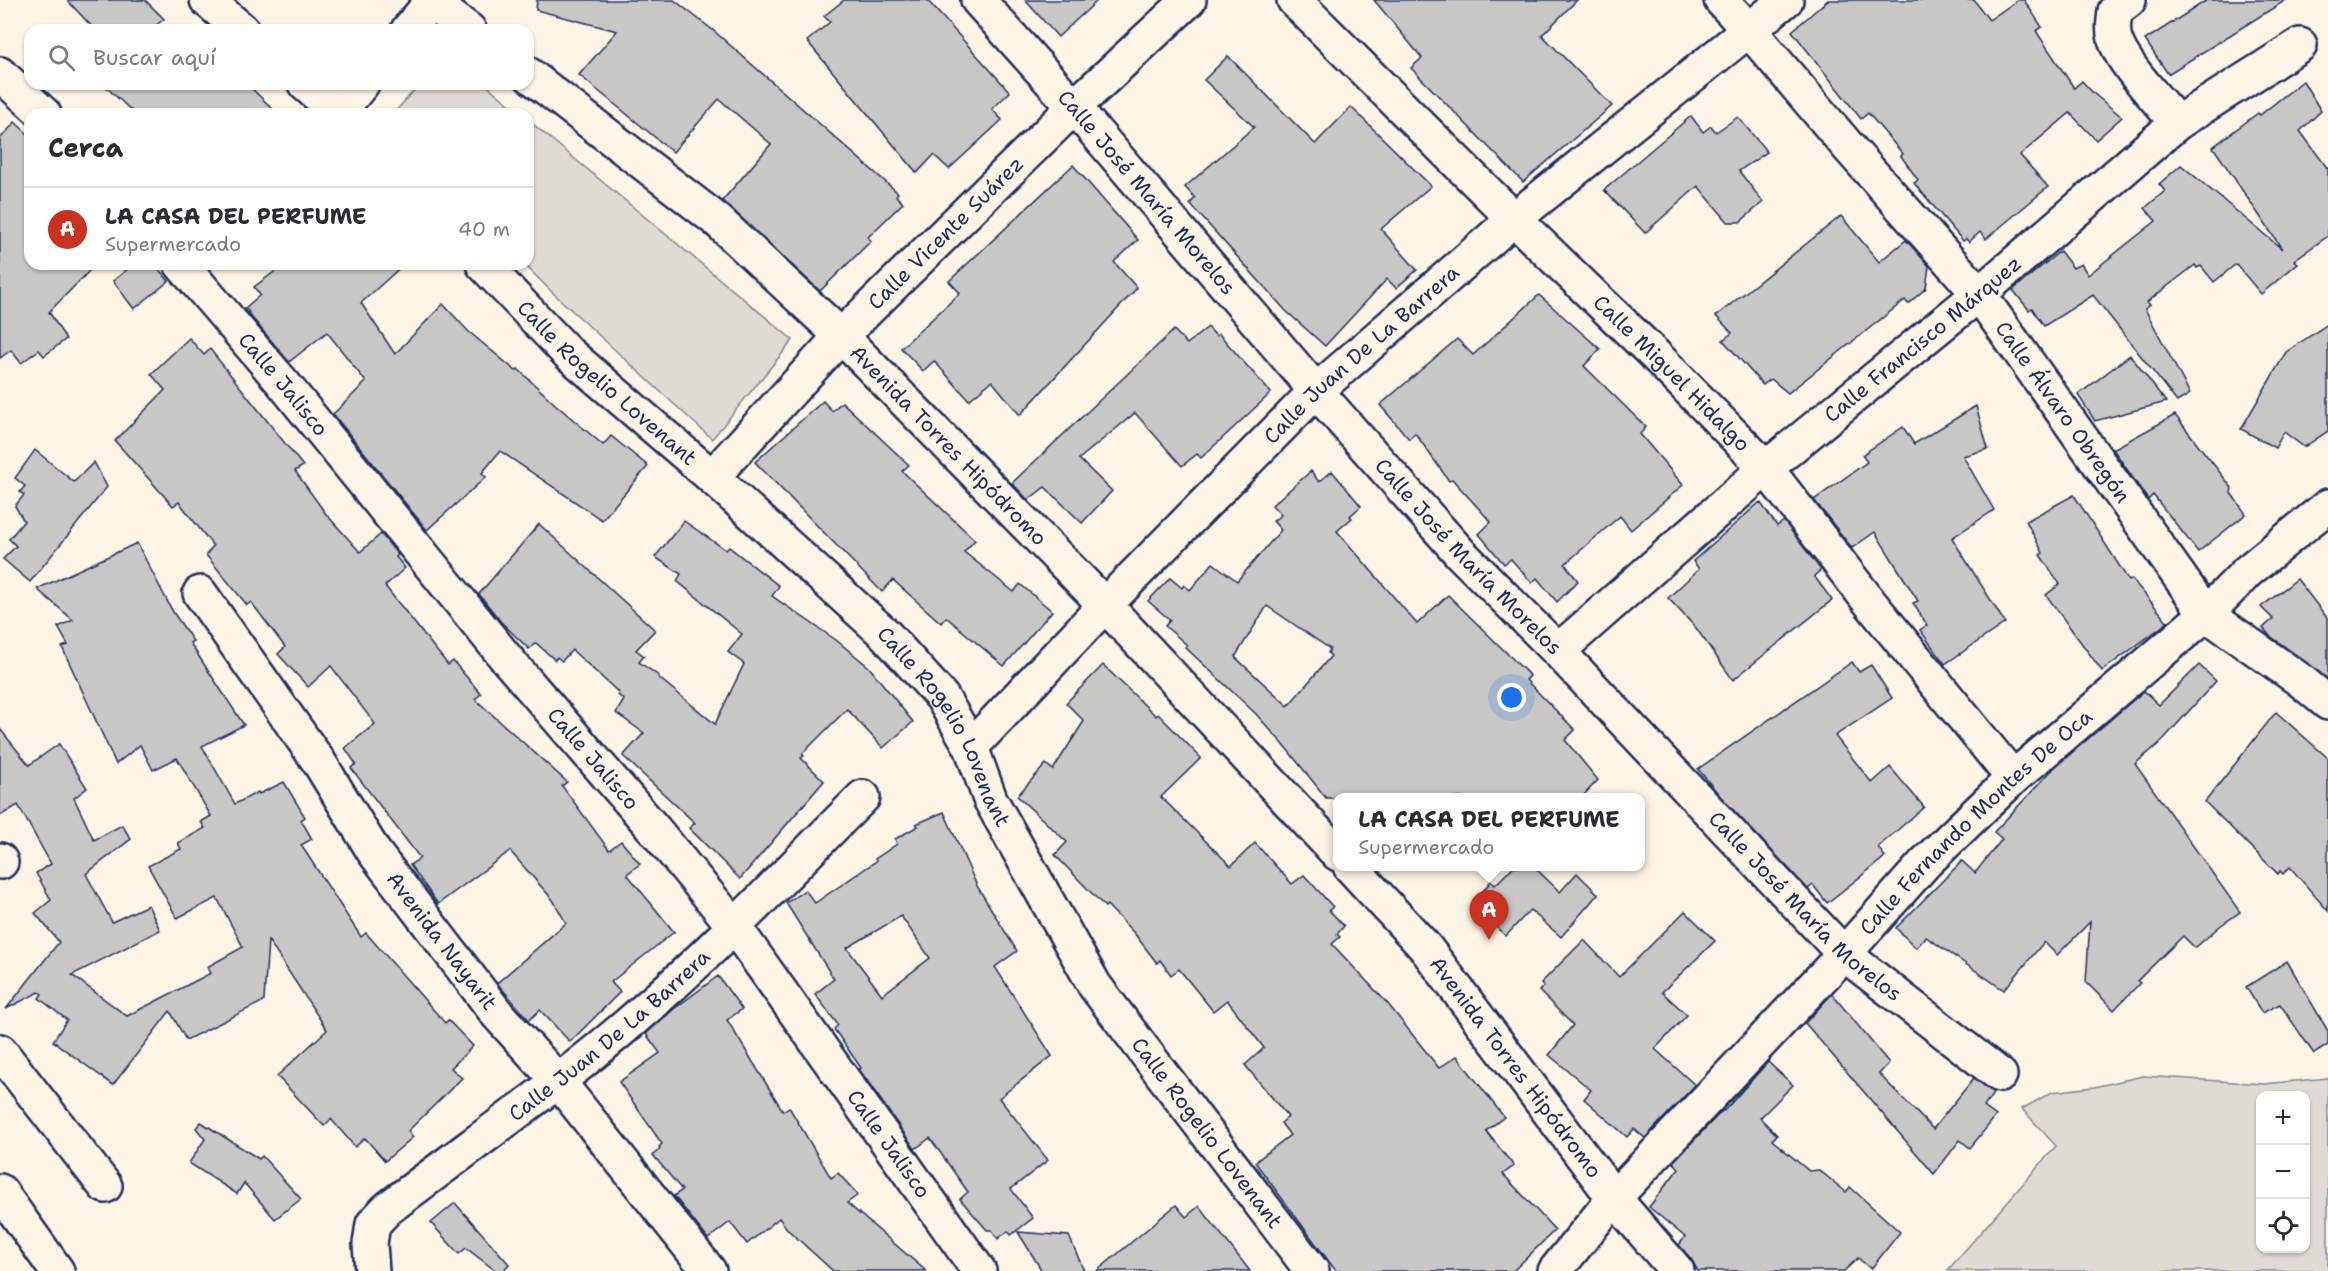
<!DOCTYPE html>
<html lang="es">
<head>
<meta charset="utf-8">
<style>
  :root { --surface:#fff; --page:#f7f7f7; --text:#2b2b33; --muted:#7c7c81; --line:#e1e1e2; --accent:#c8321e }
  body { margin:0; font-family:"Shantell Sans",sans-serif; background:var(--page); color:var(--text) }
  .controls { position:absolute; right:18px; bottom:18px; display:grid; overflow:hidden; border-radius:12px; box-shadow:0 2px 4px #0004 }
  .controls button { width:54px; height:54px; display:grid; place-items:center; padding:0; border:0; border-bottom:2px solid var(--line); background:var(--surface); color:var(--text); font:30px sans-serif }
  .you { position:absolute; left:1512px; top:698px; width:21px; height:21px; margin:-15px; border:4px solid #fff; border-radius:50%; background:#1a73e8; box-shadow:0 0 0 9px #1a73e833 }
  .badge { display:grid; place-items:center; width:39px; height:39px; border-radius:50%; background:var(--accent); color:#fff; font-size:20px; font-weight:700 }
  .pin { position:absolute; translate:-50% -50px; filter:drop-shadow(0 2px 3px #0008) }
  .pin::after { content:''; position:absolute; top:32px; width:21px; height:18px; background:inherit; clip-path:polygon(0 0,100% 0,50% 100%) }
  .popup { position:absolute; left:1333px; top:793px; width:312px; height:78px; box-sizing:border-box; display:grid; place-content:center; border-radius:12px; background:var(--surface); filter:drop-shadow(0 2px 4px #0005); font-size:20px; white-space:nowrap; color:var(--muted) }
  .popup b { font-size:22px; color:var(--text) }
  .popup::after { content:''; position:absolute; left:50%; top:100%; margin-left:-12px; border:12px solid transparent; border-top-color:var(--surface) }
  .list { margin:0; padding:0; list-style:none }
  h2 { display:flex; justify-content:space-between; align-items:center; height:78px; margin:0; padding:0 24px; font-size:26px }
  h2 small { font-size:20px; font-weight:400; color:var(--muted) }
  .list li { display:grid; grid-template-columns:39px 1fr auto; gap:18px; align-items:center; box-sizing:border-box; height:84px; padding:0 24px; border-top:2px solid var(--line) }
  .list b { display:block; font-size:22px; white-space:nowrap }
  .list p { margin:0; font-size:20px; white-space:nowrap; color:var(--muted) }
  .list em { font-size:20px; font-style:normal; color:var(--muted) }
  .icon { flex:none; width:33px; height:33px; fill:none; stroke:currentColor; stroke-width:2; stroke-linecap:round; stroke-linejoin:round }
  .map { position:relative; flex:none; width:2328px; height:1271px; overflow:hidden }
  .search { position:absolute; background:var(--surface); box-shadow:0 2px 4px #0004; left:24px; top:24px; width:510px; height:66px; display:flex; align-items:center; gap:15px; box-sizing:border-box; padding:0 21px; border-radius:18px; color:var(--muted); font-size:22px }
  .panel { position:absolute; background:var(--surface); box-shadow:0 2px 4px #0004; left:24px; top:108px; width:510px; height:162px; border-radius:18px }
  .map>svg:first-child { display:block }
</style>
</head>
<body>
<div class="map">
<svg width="2328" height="1271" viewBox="0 0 2328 1271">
  <rect width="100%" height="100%" fill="#fcf5e5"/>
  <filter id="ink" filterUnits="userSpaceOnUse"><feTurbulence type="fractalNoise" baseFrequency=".0167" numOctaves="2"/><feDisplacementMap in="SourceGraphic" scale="12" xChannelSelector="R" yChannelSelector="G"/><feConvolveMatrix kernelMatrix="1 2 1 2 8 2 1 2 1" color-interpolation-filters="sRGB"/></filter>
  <g filter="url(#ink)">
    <g fill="#dfdbd4" stroke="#7d8599" stroke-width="1.5" fill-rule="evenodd">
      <path d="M420,84H485L521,114H393Z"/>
      <path d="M528,120L793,340L712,439L554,294L524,264H528Z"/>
      <path d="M2143,1076L2264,1084L2328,1078V1271H1947L2056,1146L2022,1109L2052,1092L2094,1087ZM2260,1096H2306V1248H2260Z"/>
    </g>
    <g fill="#c8c7c6" stroke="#1b2f5e" stroke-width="1.5" fill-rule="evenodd">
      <path d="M67,0H145L164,19L150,30H95Z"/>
      <path d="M537,0H674L714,31L898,193L896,196L903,203L868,237L871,241L820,291L722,201L771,144L719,99L673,152L579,75L617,31L536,10Z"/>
      <path d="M844,0H927L1010,92L992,109L1002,120L949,169L934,155L917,173L807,41L830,22L824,16Z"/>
      <path d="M1025,0H1098L1058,37Z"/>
      <path d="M1374,0H1577L1542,35L1612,106L1523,182L1411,68L1422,58Z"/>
      <path d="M1828,0H1974L1989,20L2018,0H2024L2042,27L2036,31L2074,88L2082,81L2093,93L2122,117L2096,140L2070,113L2020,155L2048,187L1986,239L1980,232L1969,242L1966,239L1963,241L1914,183L1918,180L1901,156L1903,154L1868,113L1861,119L1792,31Z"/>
      <path d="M2207,0H2286L2168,74L2145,40Z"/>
      <path d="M1228,56L1315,144L1351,107L1431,186L1381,229L1417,270L1396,288L1387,279L1325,346L1286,311L1190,204L1195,198L1185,187L1254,127L1204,80Z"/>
      <path d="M2303,81L2321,111L2300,131L2328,169V236L2294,260L2298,263L2261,294L2236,264L2214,282L2201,266L2197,268L2195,265L2147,302L2150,305L2145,309L2190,394L2177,402L2093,295L2044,326L2032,308L2029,310L2013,290L2060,251L2073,268L2081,264L2088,275L2156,221L2145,208L2165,191L2159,184L2181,165L2282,249L2213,147L2258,113L2260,115Z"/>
      <path d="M103,84H247L278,114H135Z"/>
      <path d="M1691,116L1703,132L1711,126L1716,132L1738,117L1767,152L1739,171L1763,202L1740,222H1728L1698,186L1645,233L1604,190Z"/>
      <path d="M15,122L30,136V264H96L49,312L66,339L44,356L39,350L21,363L11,350L0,358V139Z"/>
      <path d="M1073,165L1138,240L1114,262L1137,288L1020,415L992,381L969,400L934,361L923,371L901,348L960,293L949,281Z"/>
      <path d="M1841,216L1879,262L1906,240L1929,266L1926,288L1908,304L1905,300L1788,393L1771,379L1763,385L1723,340L1732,333L1716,316Z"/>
      <path d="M134,264H154L169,281L134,309L113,281Z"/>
      <path d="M285,264H404L361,303L395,354L443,304L468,331L516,371L518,369L555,404L603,445L611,436L648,466L602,520L500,451L482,473L486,477L427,530L333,414L366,382L327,332L289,362L248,313L249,312L245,308L260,295L254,287Z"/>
      <path d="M1539,295L1600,349L1584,366L1646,427L1640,434L1683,485L1631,530L1620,516L1565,564L1578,581L1557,602L1537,578L1532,583L1511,559L1504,564L1479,534L1491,522L1452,479L1449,481L1415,433L1409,439L1380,405L1457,339L1473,355Z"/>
      <path d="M2328,324V431L2304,447L2284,432L2275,448L2241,429L2286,352Z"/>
      <path d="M1208,327L1216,336L1219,334L1271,393L1201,458L1197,454L1182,466L1135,413L1079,459L1112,491L1082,523L1045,487L1028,500L1012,483L1174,330L1187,344Z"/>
      <path d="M189,338L204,355L210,349L303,466L295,471L326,514L360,552L381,534L398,555L396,557L405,568L385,586L448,665L453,661L481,694L475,699L567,782L562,786L609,850L621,841L640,864L627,874L674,932L611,982L620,992L570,1042L540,1010L529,1020L497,983L566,923L553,900L510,851L438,904L410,865L420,858L351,768L356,764L345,748L375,724L331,666L308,687L278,654L285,647L251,602L247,605L206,555L213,546L179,502L173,506L115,441L165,390L151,374Z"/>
      <path d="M2130,355L2166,402L2095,421L2078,395Z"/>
      <path d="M823,401L832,411L842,402L909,465L902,471L975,540L964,552L1014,592L1020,584L1052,611L1004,666L946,617L941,623L893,580L882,592L755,462Z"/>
      <path d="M1976,406L1988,449L1963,456L1994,510L1952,538L2005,623L1945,664L1920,630L1927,625L1913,603L1918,601L1875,532L1852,548L1814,500L1867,462L1862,455L1903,427L1914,444Z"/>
      <path d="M2175,415L2232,488L2231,493L2246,514L2198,552L2153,495L2148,500L2113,449Z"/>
      <path d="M35,450L74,482L94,462L107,487L30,582L3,559L16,546L9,539L24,521L15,506L24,495L20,492L25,486L15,478Z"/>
      <path d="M1311,471L1319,482L1332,471L1361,506L1350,516L1352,518L1337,531L1417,624L1448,595L1530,676L1526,680L1575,730L1565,740L1598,780L1581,798H1326L1283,744L1256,714L1185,647L1187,645L1165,626L1170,620L1148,601L1170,578L1182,588L1184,585L1190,590L1213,563L1237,581L1281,530L1273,521L1281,515L1272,505ZM1267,606L1330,649L1328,653L1331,656L1288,706L1235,657Z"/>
      <path d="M2074,495L2129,581L2132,579L2168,622L2102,671L2046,595L2060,584L2040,555L2043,553L2026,521Z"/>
      <path d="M1760,502L1777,526L1784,521L1821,570L1814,576L1832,600L1733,680L1696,628L1668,598L1699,569L1693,561Z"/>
      <path d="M684,521L726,550L729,547L779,586L772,596L836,640L869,667L913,722L883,748L847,709L802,754L804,756L801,758L824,781L740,879L689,828L695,823L623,756L644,733L616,713L624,700L618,695L619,693L572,650L562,661L557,657L555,660L536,643L529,649L501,622L479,594L539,524L655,630L636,650L644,656L639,662L659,676L658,677L715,724L744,664L728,652L742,634L677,581L681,574L655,557Z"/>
      <path d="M137,543L173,612L193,641L190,643L244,725L202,746L235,804L258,792L259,794L284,782L305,817L301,820L312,839L301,845L361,937L366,933L445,1023L448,1020L473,1046L451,1068L462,1078L408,1131L413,1137L385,1161L365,1138L355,1147L331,1119L324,1126L277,1076L327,1030L268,940L264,1001L186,1040L170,1011L113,1085L53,1041L67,1020L39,998L42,994L39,992L6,1009L59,942L35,913L51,900L36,873L51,864L18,805L0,816V729L29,765L59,744L87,788L74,798L94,840L122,825L131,839L86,874L112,922L148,905L160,930L72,975L127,1016L211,973L207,967L243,947L217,898L177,918L148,866L181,849L178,843L205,828L201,822L211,816L177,758L153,770L140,745L116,764L62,647L68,645L58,627L73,620L37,589Z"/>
      <path d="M2297,579L2328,619V679L2269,635L2263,628L2273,619L2261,607Z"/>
      <path d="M1852,662L1859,672L1871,665L1892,698L1835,736L1872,783L1890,767L1924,807L1878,847L1885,857L1827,903L1813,885L1808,889L1721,797L1698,769Z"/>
      <path d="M1103,665L1156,716L1158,714L1201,758L1161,797L1231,866L1255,843L1292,884L1304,875L1333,907L1329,910L1344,926L1337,934L1340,937L1332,944L1388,1004L1439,1068L1457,1056L1504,1117L1486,1131L1514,1166L1503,1174L1555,1230L1513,1271H1336L1255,1162L1290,1135L1281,1123L1288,1117L1245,1065L1264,1048L1227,1000L1213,1011L1179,969L1171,975L1160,960L1157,963L1134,933L1107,905L1105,907L1055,855L1067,842L1017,796L1046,764L1053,770L1084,721L1066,703Z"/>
      <path d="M2199,665L2216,681L2161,742L2135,764L2240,912L2220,926L2195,948L2183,936L2137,981L2140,983L2114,1010L2086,982L2090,922L2057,955L2044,942L2004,990L1926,937L1916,948L1896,928L1962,861L1975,873L2002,839L1994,832L2054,768L2144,691L2159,705Z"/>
      <path d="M2276,712L2328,758V911L2290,867L2283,874L2280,871L2278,874L2205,802Z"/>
      <path d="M944,812L977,886L1017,951L995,967L1052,1056L999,1098L1048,1160L1011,1189L1033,1218L1011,1235L1008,1231L998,1239L992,1230H987L960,1199L968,1192L930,1138L915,1149L859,1069L861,1068L834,1029L838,1025L815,994L834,979L786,903L805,890L815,903L876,861L875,859L897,844L895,839L918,826L916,824ZM901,916L930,958L882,995L847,948Z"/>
      <path d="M1513,867H1534L1560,892L1577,873L1598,894L1561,937L1530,910L1506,936L1472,905L1491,881L1495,885Z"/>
      <path d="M1685,911L1715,941L1662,992L1687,1015L1655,1049L1695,1085L1645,1138L1634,1129L1627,1137L1584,1099L1591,1090L1549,1055L1573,1025L1539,991L1544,986L1541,983L1584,940L1619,977Z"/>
      <path d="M2287,961L2328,1031V1045L2314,1054L2280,1004L2262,1013L2246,987Z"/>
      <path d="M718,976L742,1009L727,1020L783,1111L789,1107L831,1178L838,1173L858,1195L847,1203L926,1271H833L788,1230L779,1218L747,1244L730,1222L708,1239L674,1196L682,1190L653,1155L660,1149L659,1147L662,1144L619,1082L660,1053L646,1034L674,1009Z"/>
      <path d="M1832,994L1889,1063L1879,1074L1933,1129L1974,1078L1994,1092L1984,1107L1996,1116L1970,1148L1960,1140L1934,1174L1805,1023Z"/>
      <path d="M1768,1062L1793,1085L1760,1118L1777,1135L1772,1140L1809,1171L1819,1170L1846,1192L1850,1187L1900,1232L1871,1269L1858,1258L1844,1271H1698L1691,1259L1679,1245L1685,1237L1649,1207L1679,1168L1673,1162L1723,1110L1724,1111Z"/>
      <path d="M201,1122L259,1159L262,1156L301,1199L275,1219L244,1183L237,1194L189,1163L205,1139L196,1128Z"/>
      <path d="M455,1203L509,1264L503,1271H496L466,1248L459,1254L431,1223Z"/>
      <path d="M1176,1205L1186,1217L1199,1206L1250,1271H1097Z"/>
      <path d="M1018,1232L1069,1236L1084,1271H1042Z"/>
    </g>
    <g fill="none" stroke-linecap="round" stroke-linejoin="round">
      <g stroke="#1b2f5e" stroke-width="38">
        <g id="minor">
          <path id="s1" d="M978,0L1074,107L1316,391L1461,554L1558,651L1844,954L2000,1075"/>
          <path id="s2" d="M1294,0L1514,219L1656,356L1766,468L1871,604L2013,778"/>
          <path id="s3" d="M1721,0L1750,31L1851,150L1979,294L2206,614L2300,680L2328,703"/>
          <path d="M2129,0L2115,11C2114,21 2112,29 2115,39C2122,64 2160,102 2177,123"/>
          <path d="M431,2L469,30"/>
          <path d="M408,30L433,0"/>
          <path d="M0,74L44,114"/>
          <path id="s4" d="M528,74L718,221L841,336L1105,605L1338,854"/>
          <path d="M338,113L362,84"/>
          <path id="s5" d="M181,264L283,383L506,658L654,829L734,926L979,1271"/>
          <path id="s6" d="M200,593L319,762L374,852L498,1015L558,1081L709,1271"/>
          <path id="s7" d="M1558,651L1766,468L1979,294L2177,123L2300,45"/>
          <path id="s8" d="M971,747L1105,605L1316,391L1514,219L1786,0"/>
          <path d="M0,860L1,862"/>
          <path id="s9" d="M1350,866L1425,947L1614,1198L1677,1271"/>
          <path d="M0,1051L105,1186"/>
          <path d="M0,1191L57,1271"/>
          <path id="s10" d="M372,1271L370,1244L373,1224L387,1209C472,1144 562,1083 642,1012C720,945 790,869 863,797"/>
          <path id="s11" d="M1555,1271L1614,1198L1844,954L1925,863L2013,778L2206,614L2248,571L2328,506"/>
        </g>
      </g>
      <g stroke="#1b2f5e" stroke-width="38">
        <g id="tertiary">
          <path d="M207,0L242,30"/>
          <path d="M305,84L340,114"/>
          <path id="s12" d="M483,264L568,353L712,477L885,634L942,697L971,747L990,799L1095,986L1312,1271"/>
          <path id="s13" d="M712,477L841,336L1074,107L1189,0"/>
        </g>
      </g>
      <use href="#minor" stroke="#fcf5e5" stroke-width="33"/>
      <use href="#tertiary" stroke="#fcf5e5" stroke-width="33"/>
    </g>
  </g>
  <g text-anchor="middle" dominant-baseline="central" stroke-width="6" stroke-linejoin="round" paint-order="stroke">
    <g font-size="21" fill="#1b2f5e" stroke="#fcf5e5">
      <text stroke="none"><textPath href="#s1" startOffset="256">Calle José María Morelos</textPath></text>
      <text stroke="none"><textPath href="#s13" startOffset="338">Calle Vicente Suárez</textPath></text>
      <text stroke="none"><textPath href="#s7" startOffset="480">Calle Francisco Márquez</textPath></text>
      <text stroke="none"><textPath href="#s8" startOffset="554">Calle Juan De La Barrera</textPath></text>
      <text stroke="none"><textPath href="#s2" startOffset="531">Calle Miguel Hidalgo</textPath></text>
      <text stroke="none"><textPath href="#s12" startOffset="172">Calle Rogelio Lovenant</textPath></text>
      <text stroke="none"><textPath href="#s5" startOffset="158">Calle Jalisco</textPath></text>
      <text stroke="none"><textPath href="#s3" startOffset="536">Calle Álvaro Obregón</textPath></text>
      <text stroke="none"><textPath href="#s4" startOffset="562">Avenida Torres Hipódromo</textPath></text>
      <text stroke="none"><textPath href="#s1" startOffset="742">Calle José María Morelos</textPath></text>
      <text stroke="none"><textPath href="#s12" startOffset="658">Calle Rogelio Lovenant</textPath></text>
      <text stroke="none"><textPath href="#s5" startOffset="644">Calle Jalisco</textPath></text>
      <text stroke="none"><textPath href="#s11" startOffset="616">Calle Fernando Montes De Oca</textPath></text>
      <text stroke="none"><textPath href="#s1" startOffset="1228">Calle José María Morelos</textPath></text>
      <text stroke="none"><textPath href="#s6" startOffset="424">Avenida Nayarit</textPath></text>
      <text stroke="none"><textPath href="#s10" startOffset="350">Calle Juan De La Barrera</textPath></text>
      <text stroke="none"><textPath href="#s9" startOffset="261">Avenida Torres Hipódromo</textPath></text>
      <text stroke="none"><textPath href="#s12" startOffset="1144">Calle Rogelio Lovenant</textPath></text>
      <text stroke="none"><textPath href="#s5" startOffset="1130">Calle Jalisco</textPath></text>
    </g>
  </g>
</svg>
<div class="controls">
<button>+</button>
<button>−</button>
<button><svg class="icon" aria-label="locate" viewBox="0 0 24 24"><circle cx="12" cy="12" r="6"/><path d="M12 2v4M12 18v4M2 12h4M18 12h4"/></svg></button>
</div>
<div class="you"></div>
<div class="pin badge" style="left:1489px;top:940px">A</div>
<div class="popup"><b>LA CASA DEL PERFUME</b>Supermercado</div>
<div class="search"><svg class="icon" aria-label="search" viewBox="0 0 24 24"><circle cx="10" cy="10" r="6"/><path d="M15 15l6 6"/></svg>Buscar aquí</div>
<section class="panel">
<h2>Cerca<small></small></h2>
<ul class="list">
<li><span class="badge">A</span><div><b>LA CASA DEL PERFUME</b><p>Supermercado</p></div><em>40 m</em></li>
</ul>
</section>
</div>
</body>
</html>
